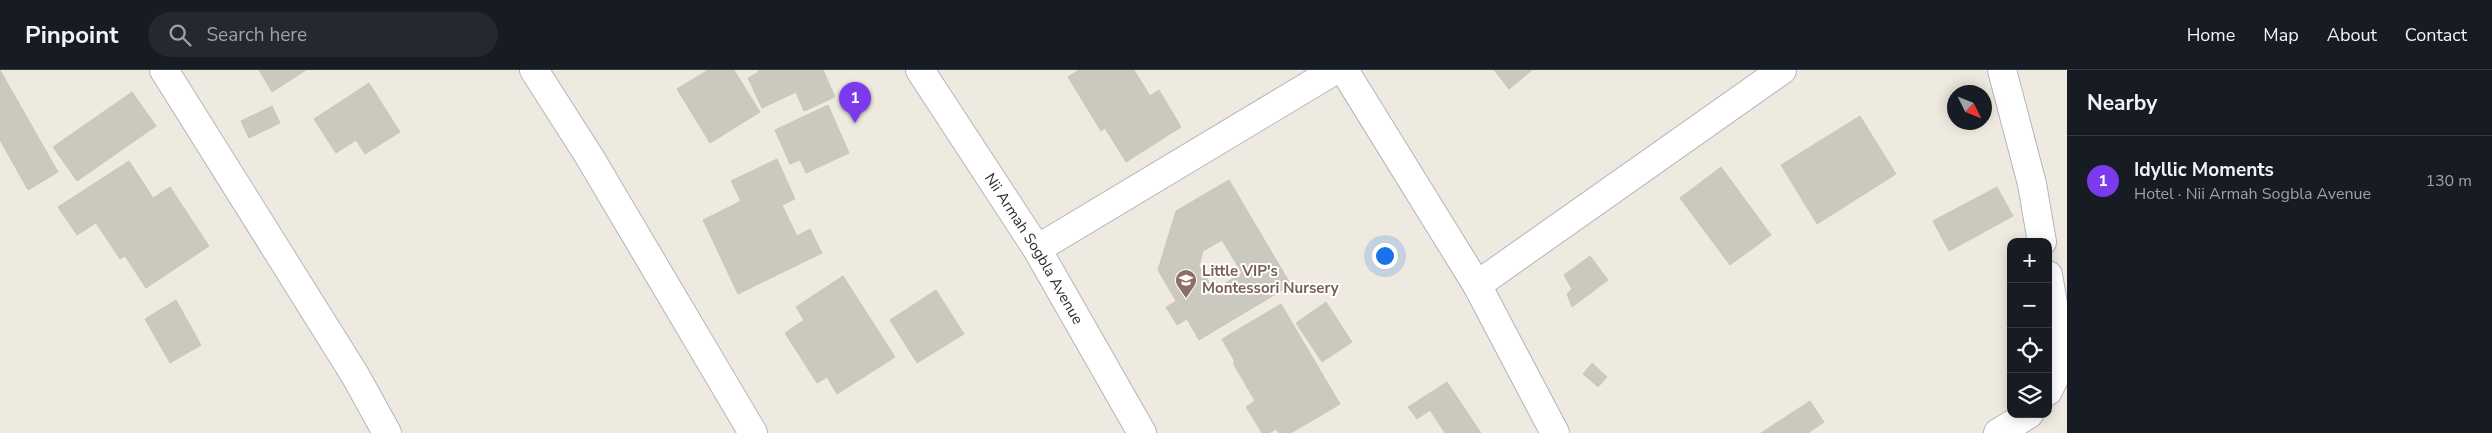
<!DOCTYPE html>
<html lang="en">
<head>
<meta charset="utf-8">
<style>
  :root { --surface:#171b24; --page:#242831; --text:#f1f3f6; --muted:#9ea1a6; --line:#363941; --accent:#7c3aed }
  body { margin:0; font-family:"Nunito Sans",sans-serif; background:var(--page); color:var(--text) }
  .controls { position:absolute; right:15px; bottom:15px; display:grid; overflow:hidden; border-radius:10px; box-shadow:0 2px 12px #0003 }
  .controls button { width:45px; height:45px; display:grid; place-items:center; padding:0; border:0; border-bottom:1px solid var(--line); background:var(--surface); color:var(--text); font:25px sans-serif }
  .compass { position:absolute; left:1947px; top:15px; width:45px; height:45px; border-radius:50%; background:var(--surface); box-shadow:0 2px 12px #0003; rotate:133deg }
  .you { position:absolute; left:1384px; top:185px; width:18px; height:18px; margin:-12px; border:4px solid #fff; border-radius:50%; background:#1a73e8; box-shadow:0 0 0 8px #1a73e833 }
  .badge { display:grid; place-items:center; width:32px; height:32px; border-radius:50%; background:var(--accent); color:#fff; font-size:16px; font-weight:700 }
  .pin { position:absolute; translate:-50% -41px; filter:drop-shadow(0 1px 2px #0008) }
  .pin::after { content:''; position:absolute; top:26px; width:18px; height:15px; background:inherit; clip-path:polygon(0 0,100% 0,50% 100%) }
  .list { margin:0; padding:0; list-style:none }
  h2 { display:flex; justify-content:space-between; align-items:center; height:65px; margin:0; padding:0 20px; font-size:21px }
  h2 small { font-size:16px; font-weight:400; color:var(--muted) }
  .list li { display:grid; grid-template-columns:32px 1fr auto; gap:15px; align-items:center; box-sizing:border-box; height:90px; padding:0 20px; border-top:1px solid var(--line) }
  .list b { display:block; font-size:19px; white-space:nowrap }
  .list p { margin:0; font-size:16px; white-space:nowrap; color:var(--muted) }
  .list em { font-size:16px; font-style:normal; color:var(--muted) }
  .icon { flex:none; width:28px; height:28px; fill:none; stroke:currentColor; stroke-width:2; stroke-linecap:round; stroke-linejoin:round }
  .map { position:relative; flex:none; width:2067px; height:363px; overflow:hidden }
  header { display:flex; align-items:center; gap:30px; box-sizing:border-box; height:70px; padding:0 25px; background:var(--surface); border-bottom:1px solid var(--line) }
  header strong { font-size:24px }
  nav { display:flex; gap:28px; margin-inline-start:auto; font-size:18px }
  .search { width:350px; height:45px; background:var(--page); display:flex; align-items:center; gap:12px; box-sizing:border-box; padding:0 18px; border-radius:28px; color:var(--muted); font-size:19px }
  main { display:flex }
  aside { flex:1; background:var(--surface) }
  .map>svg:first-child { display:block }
</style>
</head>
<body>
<header>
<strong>Pinpoint</strong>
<div class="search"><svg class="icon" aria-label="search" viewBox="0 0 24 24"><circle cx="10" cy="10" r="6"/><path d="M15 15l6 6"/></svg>Search here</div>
<nav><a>Home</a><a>Map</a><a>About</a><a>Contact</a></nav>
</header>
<main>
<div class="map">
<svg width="2067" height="363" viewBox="0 0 2067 363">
  <rect width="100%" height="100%" fill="#efeadf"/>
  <g fill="#cbc8bd" stroke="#cbc7b8" fill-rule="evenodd">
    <path d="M0,0L58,102L28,120L0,70Z"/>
    <path d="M259,0H306L272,22Z"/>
    <path d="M708,0H734L760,42L710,73L677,19Z"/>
    <path d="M758,0H823L835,27L804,41L796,22L762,38L748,8L759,2Z"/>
    <path d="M1079,0H1134L1150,26L1159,20L1181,57L1126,92L1105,58L1101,61L1068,7Z"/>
    <path d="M1494,0H1532L1509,19Z"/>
    <path d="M369,13L400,62L365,84L356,70L336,83L314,49Z"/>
    <path d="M132,22L156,56L77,111L53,77Z"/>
    <path d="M828,35L849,83L806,103L800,90L790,94L775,60Z"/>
    <path d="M272,36L280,53L249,68L241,51Z"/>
    <path d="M1860,46L1896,104L1817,154L1781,95Z"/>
    <path d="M777,89L795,129L782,135L797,166L810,159L822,183L738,224L703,150L741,131L731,111Z"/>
    <path d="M129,91L153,128L170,117L209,176L146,218L125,186L120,189L96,153L77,165L58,137Z"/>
    <path d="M1721,97L1771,165L1730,195L1680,128Z"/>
    <path d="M1229,110L1291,215L1199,270L1187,249L1177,255L1166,237L1176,231L1158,200L1176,141ZM1222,170L1242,203L1214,220L1199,196L1203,181Z"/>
    <path d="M1997,117L2013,146L1949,181L1933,151Z"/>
    <path d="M1590,186L1608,210L1572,237L1567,224L1572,219L1564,205Z"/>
    <path d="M843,206L895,287L837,324L827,307L817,313L785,263L804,250L796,237Z"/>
    <path d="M936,220L964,264L917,293L890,250Z"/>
    <path d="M176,230L201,275L170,293L145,249Z"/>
    <path d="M1326,232L1352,272L1322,292L1296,253Z"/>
    <path d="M1281,234L1340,334L1291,363H1279L1276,359L1269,363H1262L1246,337L1255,331L1233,293L1235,292L1222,269Z"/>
    <path d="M1592,293L1607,307L1598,317L1583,304Z"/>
    <path d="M1447,312L1481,363H1445L1430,340L1417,349L1408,337Z"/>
    <path d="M1810,331L1824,352L1808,363H1761Z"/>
  </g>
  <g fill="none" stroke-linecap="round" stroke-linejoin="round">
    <g stroke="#b3b3c1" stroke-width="30">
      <g id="minor">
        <path d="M164,0L355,305L387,363"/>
        <path d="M534,0L589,86L753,363"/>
        <path id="s1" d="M920,0L1037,179L1142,363"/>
        <path d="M1344,0L1477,215L1555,363"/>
        <path d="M2002,0L2032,114L2042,172"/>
        <path d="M1037,179L1335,0"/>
        <path d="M2048,205L2057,257L2059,298L2048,321"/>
        <path d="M1477,215L1782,0"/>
        <path d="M1998,363L2029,344"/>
      </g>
    </g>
    <use href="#minor" stroke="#fff" stroke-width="28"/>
  </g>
  <defs>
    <g id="school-pin" transform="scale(1.125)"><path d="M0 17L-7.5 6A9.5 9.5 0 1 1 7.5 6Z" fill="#8d6e63" stroke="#fff"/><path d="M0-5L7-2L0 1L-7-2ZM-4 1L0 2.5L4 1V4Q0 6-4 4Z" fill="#fff"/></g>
  </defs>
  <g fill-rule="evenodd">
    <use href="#school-pin" x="1186" y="210"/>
  </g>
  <g text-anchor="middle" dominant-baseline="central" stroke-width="4" stroke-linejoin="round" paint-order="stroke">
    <g font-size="15" fill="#2d2d2d" stroke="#fff">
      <text stroke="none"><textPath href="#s1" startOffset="212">Nii Armah Sogbla Avenue</textPath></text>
    </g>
    <g font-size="15" font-weight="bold" fill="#785e54" stroke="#fff" text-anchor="start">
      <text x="1202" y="201">Little VIP's<tspan x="1202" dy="17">Montessori Nursery</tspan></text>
    </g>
  </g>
</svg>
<div class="controls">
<button>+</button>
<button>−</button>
<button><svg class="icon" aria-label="locate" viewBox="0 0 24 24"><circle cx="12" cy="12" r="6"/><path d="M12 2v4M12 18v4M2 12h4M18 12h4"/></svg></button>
<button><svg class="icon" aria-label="layers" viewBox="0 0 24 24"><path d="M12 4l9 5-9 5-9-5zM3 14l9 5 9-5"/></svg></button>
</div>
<svg class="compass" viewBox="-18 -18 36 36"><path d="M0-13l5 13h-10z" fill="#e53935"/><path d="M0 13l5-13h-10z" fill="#9ea1a6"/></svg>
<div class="you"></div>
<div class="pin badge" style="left:855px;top:53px">1</div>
</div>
<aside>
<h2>Nearby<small></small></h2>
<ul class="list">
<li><span class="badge">1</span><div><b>Idyllic Moments</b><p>Hotel · Nii Armah Sogbla Avenue</p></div><em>130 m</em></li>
</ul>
</aside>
</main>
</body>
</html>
